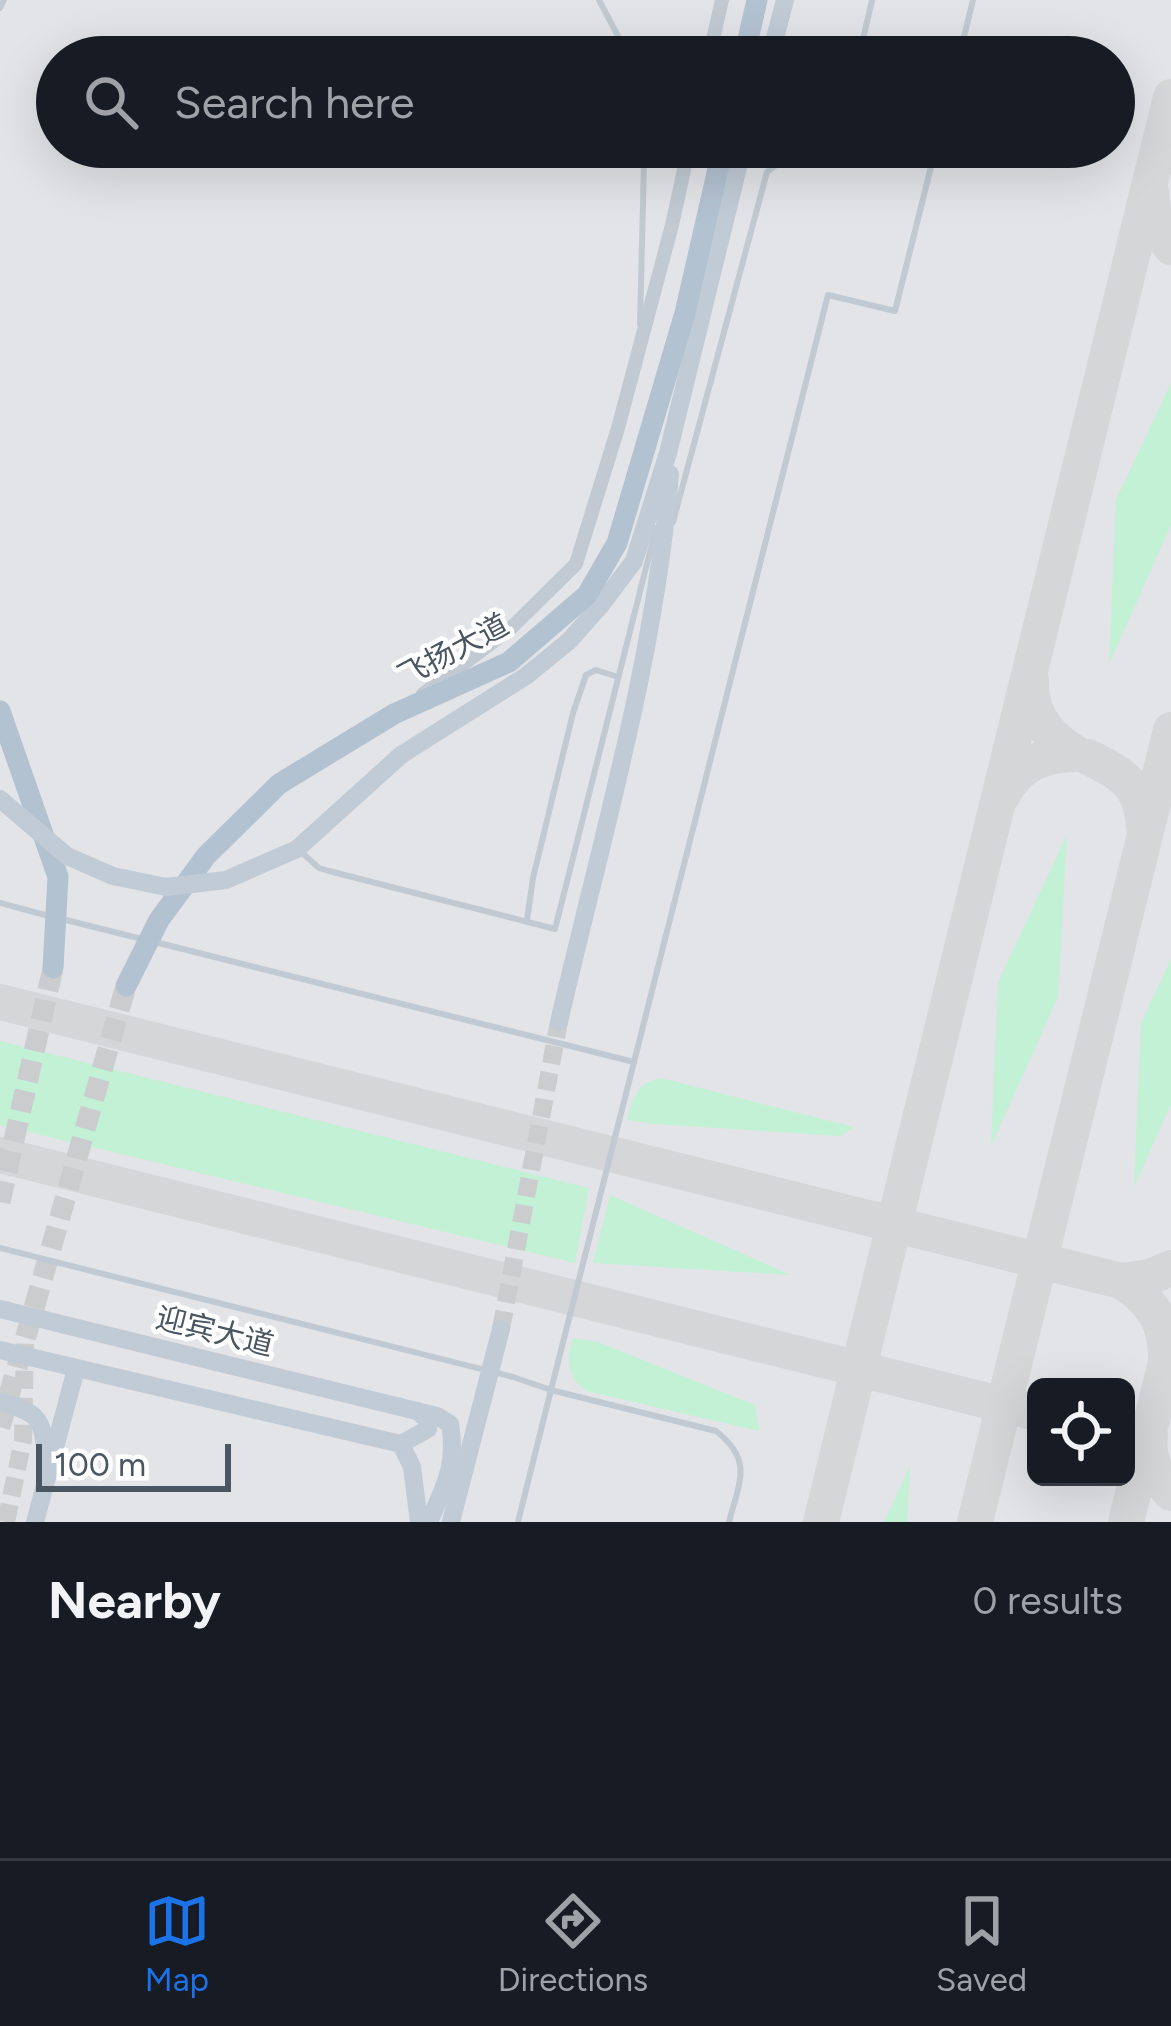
<!DOCTYPE html>
<html lang="en">
<head>
<meta charset="utf-8">
<style>
  :root { --surface:#171b24; --page:#20242c; --text:#f1f3f6; --muted:#9ea1a6; --line:#363941; --accent:#1a73e8 }
  body { margin:0; font-family:Figtree,"Noto Sans SC",sans-serif; background:var(--page); color:var(--text) }
  .controls { position:absolute; right:36px; bottom:36px; display:grid; overflow:hidden; border-radius:18px; box-shadow:0 12px 48px #0002 }
  .controls button { width:108px; height:108px; display:grid; place-items:center; padding:0; border:0; border-bottom:3px solid var(--line); background:var(--surface); color:var(--text); font:60px sans-serif }
  .scale { position:absolute; left:36px; bottom:30px; width:195px; box-sizing:border-box; padding-left:12px; border:6px solid #4a5661; border-top:0; font-size:33px; line-height:42px; white-space:nowrap; color:#4a5661; -webkit-text-stroke:9px #fff; paint-order:stroke }
  .list { margin:0; padding:0; list-style:none }
  h2 { display:flex; justify-content:space-between; align-items:center; height:156px; margin:0; padding:0 48px; font-size:51px }
  h2 small { font-size:39px; font-weight:400; color:var(--muted) }
  .icon { flex:none; width:66px; height:66px; fill:none; stroke:currentColor; stroke-width:2; stroke-linecap:round; stroke-linejoin:round }
  .map { position:relative; flex:none; width:1171px; height:1522px; overflow:hidden }
  .search { position:absolute; background:var(--surface); box-shadow:0 12px 48px #0002; left:36px; right:36px; top:36px; height:132px; display:flex; align-items:center; gap:30px; box-sizing:border-box; padding:0 42px; border-radius:66px; color:var(--muted); font-size:45px }
  .sheet { height:336px; background:var(--surface) }
  nav { display:flex; justify-content:space-around; align-items:center; box-sizing:border-box; height:168px; border-top:3px solid var(--line); background:var(--surface); font-size:33px; color:var(--muted) }
  nav a { display:grid; justify-items:center; gap:6px }
  nav .on { color:var(--accent) }
  .map>svg:first-child { display:block }
</style>
</head>
<body>
<div class="map">
<svg width="1171" height="1522" viewBox="0 0 1171 1522">
  <rect width="100%" height="100%" fill="#f5f3f3"/>
  <path fill="#e2e4e7" fill-rule="evenodd" d="M0,0H1171V1522H0ZM57,57H1114V147H57ZM1036,1387H1126V1477H1036Z"/>
  <g fill="#c3f1d5">
    <path d="M1171,383V525L1109,664L1116,500Z"/>
    <path d="M1067,835L1058,997L991,1146L998,982Z"/>
    <path d="M1171,959V1104L1134,1187L1141,1023Z"/>
    <path d="M0,1041L589,1188L575,1263L0,1125Z"/>
    <path d="M660,1078L669,1080L854,1127L840,1136L654,1124L627,1120C633,1098 636,1084 660,1078Z"/>
    <path d="M610,1195L791,1275L593,1263Z"/>
    <path d="M573,1338L598,1342L755,1405L759,1431L586,1391C567,1377 566,1360 573,1338Z"/>
    <path d="M910,1466L907,1522H884Z"/>
  </g>
  <g fill="none" stroke-linecap="round" stroke-linejoin="round">
    <g stroke="#d5d6d8" stroke-width="36">
      <path d="M1151,193L1155,224L1171,247"/>
      <path d="M1088,757C1124,774 1142,786 1144,828"/>
      <path d="M1002,796C1018,765 1042,754 1077,754C1048,737 1030,715 1031,681"/>
      <path d="M0,1002L1121,1281"/>
      <path d="M0,1155L1036,1413"/>
      <path d="M1166,1364C1168,1326 1154,1301 1121,1281L1150,1277L1171,1268"/>
      <path d="M1150,1436C1147,1459 1156,1476 1171,1493"/>
      <path d="M821,1522L1171,97"/>
      <path d="M975,1522L1171,730"/>
      <path d="M1126,1522L1171,1343"/>
    </g>
    <g stroke="#caccce" stroke-width="18" stroke-dasharray="18 9" stroke-linecap="butt">
      <path d="M0,1167L12,1143"/>
      <path d="M501,1329L559,1022"/>
      <path d="M6,1522L23,1440L25,1337"/>
    </g>
    <g stroke="#caccce" stroke-width="21" stroke-dasharray="21 10" stroke-linecap="butt">
      <path d="M0,1202L53,968"/>
      <path d="M0,1427L126,986"/>
    </g>
    <g stroke="#c1cad2" stroke-width="6">
      <path d="M599,0L618,36L622,57"/>
      <path d="M0,8L4,0"/>
      <path d="M859,57L872,0"/>
      <path d="M959,57L973,0"/>
      <path d="M640,324L644,163L641,147"/>
      <path d="M673,522L767,172C802,143 799,163 833,156L837,147"/>
      <path d="M300,851L319,868L329,871L555,929L656,528"/>
      <path d="M0,903L49,916"/>
      <path d="M62,919L142,939"/>
      <path d="M527,920L533,878L573,713L586,675L596,670L618,677"/>
      <path d="M155,942L634,1062"/>
      <path d="M0,1248L513,1377L551,1390L828,295L895,311L936,147"/>
      <path d="M518,1522L551,1390L716,1431C754,1461 739,1482 729,1522"/>
    </g>
    <g stroke="#c1cad2" stroke-width="14">
      <path d="M709,57L722,0"/>
      <path d="M423,694L510,629L576,564L618,428L672,225L689,147"/>
    </g>
    <g stroke="#c1cbd6" stroke-width="18">
      <path d="M770,57L785,0"/>
      <path d="M401,755L526,676L569,641L601,605L634,561L668,453L743,147"/>
      <path d="M559,1022C601,840 655,660 670,474"/>
      <path d="M0,1309L437,1416L450,1424C457,1465 445,1485 429,1522"/>
      <path d="M0,1350L401,1444"/>
      <path d="M0,1402C45,1414 41,1421 48,1465"/>
      <path d="M401,1444L412,1467L419,1522"/>
      <path d="M401,1444L428,1429L427,1419L417,1411"/>
      <path d="M35,1522L76,1369"/>
      <path d="M451,1522L501,1329"/>
    </g>
    <g stroke="#b3c2d1" stroke-width="21">
      <path d="M744,57L757,0"/>
      <path d="M0,711L58,877L53,968"/>
      <path d="M126,986L159,920L206,856L279,784L394,714L509,662L587,595L617,543L685,313L723,147"/>
    </g>
    <path stroke="#c1cbd6" stroke-width="18" d="M0,799L67,856L113,876L166,887L226,880L297,849L401,755"/>
  </g>
  <g text-anchor="middle" dominant-baseline="central" stroke-width="9" stroke-linejoin="round" paint-order="stroke">
    <g font-size="30" fill="#4a5661" stroke="#fff">
      <text transform="translate(453 650) rotate(-28)">飞扬大道</text>
      <text transform="translate(215 1331) rotate(14)">迎宾大道</text>
    </g>
  </g>
</svg>
<div class="controls">
<button><svg class="icon" aria-label="locate" viewBox="0 0 24 24"><circle cx="12" cy="12" r="6"/><path d="M12 2v4M12 18v4M2 12h4M18 12h4"/></svg></button>
</div>
<div class="scale">100 m</div>
<div class="search"><svg class="icon" aria-label="search" viewBox="0 0 24 24"><circle cx="10" cy="10" r="6"/><path d="M15 15l6 6"/></svg>Search here</div>
</div>
<section class="sheet">
<h2>Nearby<small>0 results</small></h2>
<ul class="list">
</ul>
</section>
<nav>
<a class="on"><svg class="icon" aria-label="map" viewBox="0 0 24 24"><path d="M3 6l6-2 6 2 6-2v14l-6 2-6-2-6 2zM9 4v14M15 6v14"/></svg>Map</a>
<a><svg class="icon" aria-label="directions" viewBox="0 0 24 24"><path d="M12 3l9 9-9 9-9-9zM9 14v-3h6M13 9l2 2-2 2"/></svg>Directions</a>
<a><svg class="icon" aria-label="saved" viewBox="0 0 24 24"><path d="M7 4h10v16l-5-4-5 4z"/></svg>Saved</a>
</nav>
</body>
</html>
